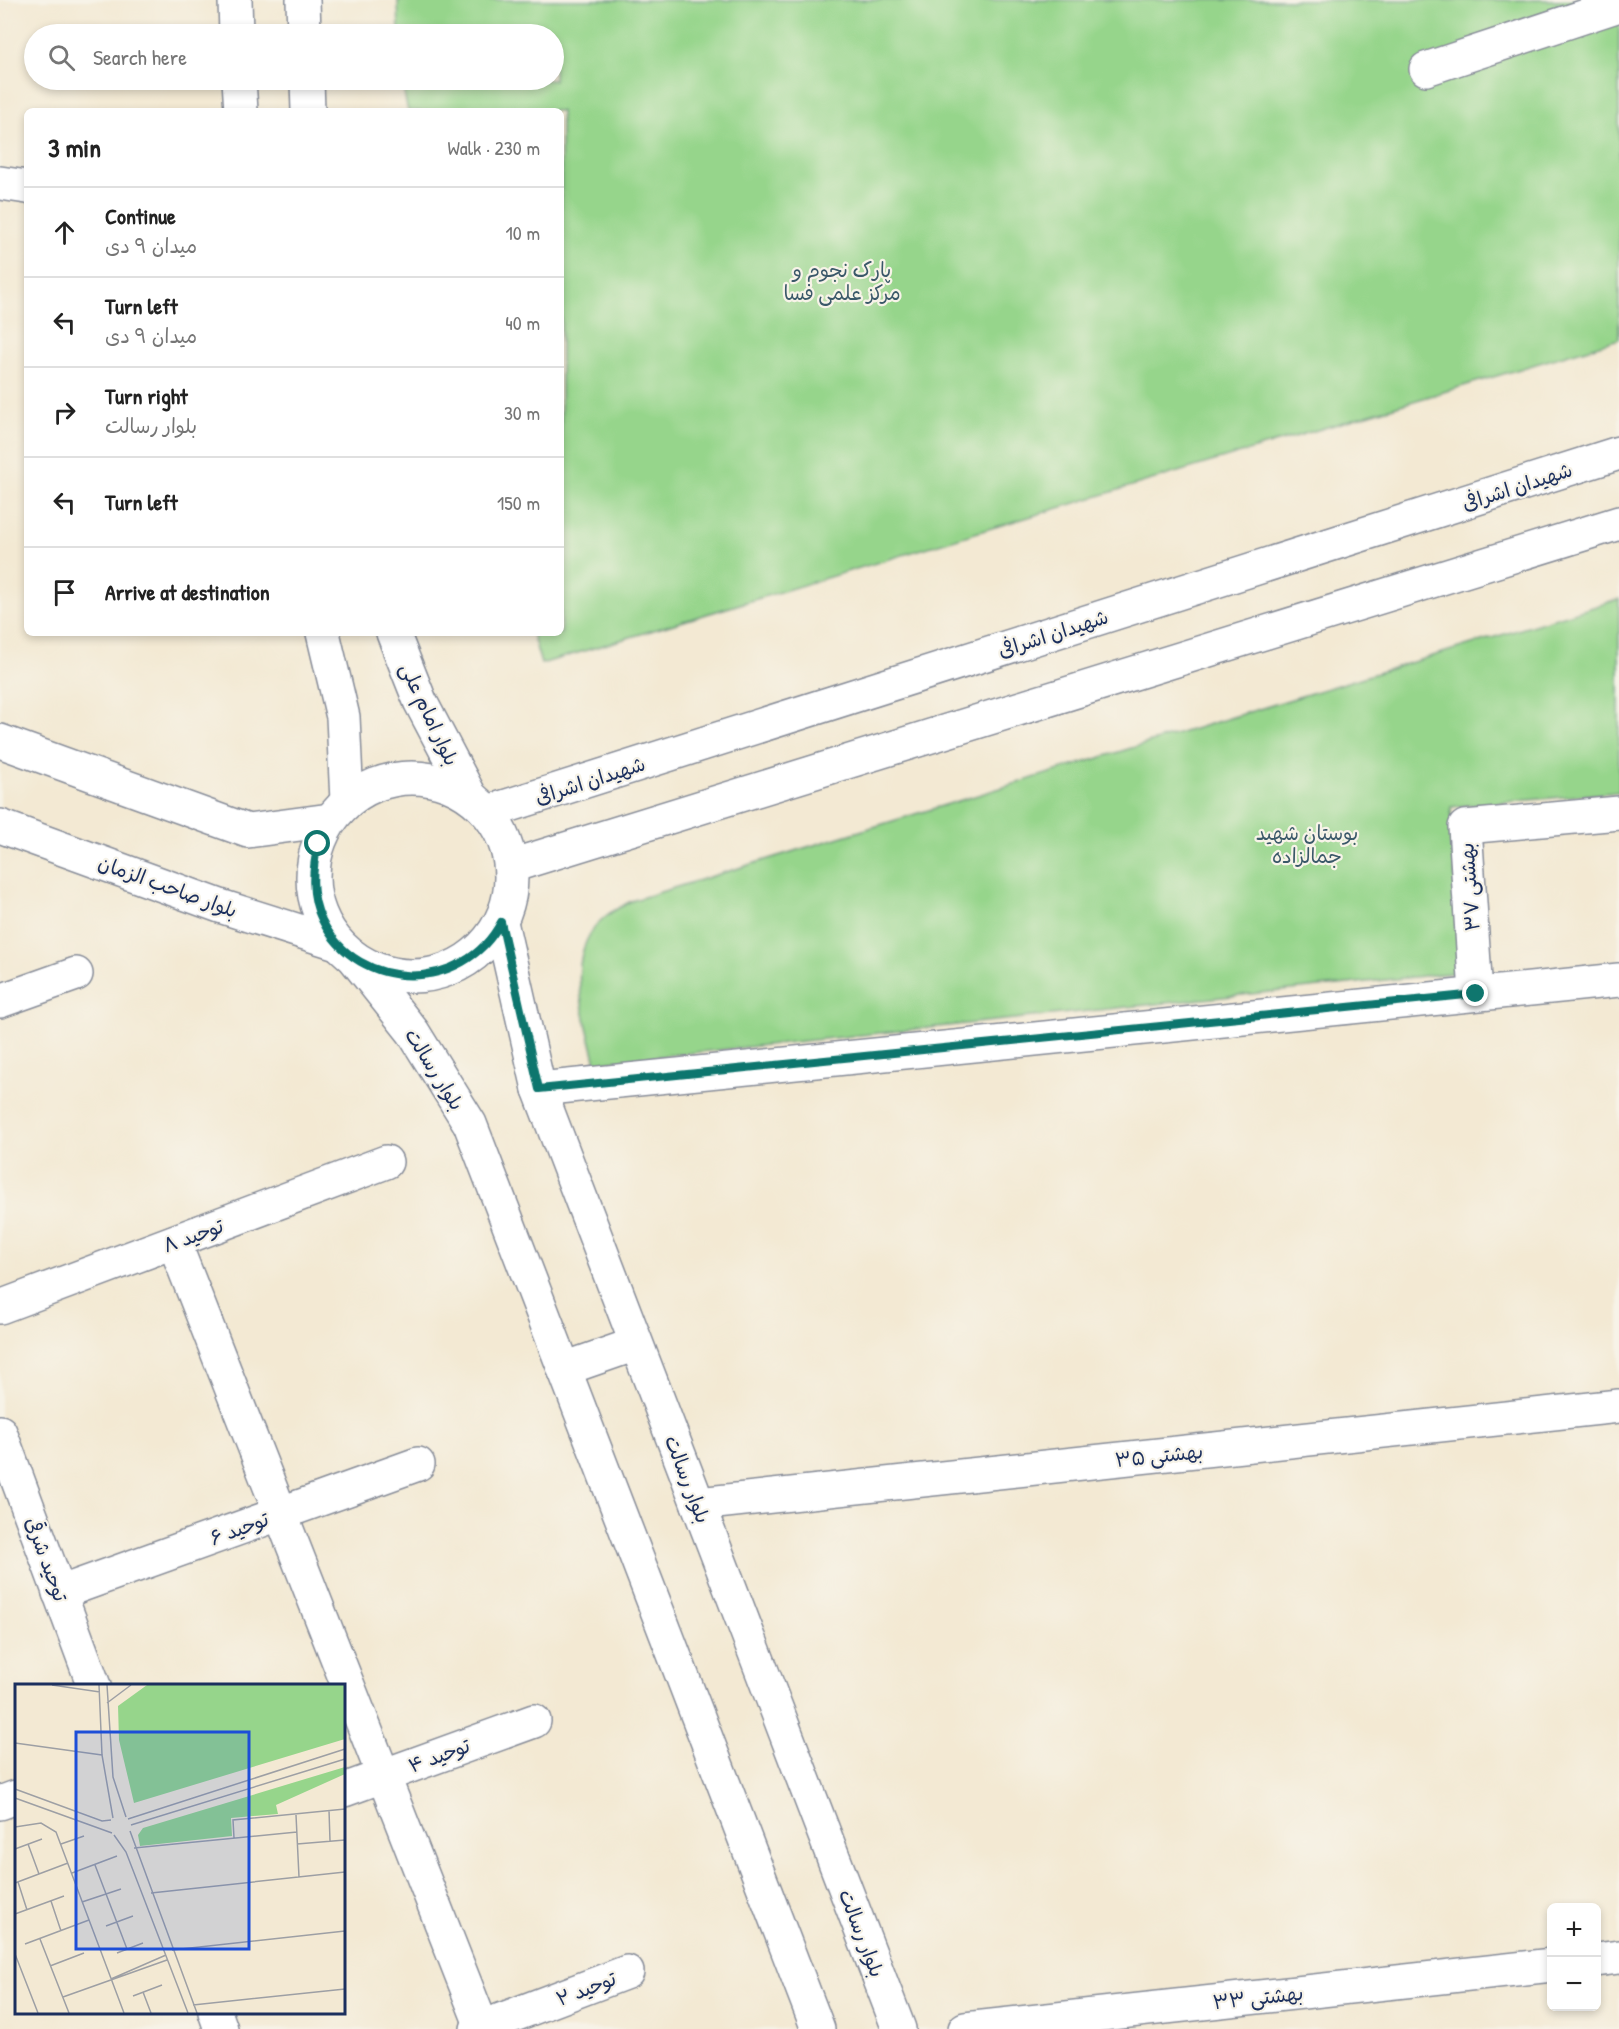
<!DOCTYPE html>
<html lang="en">
<head>
<meta charset="utf-8">
<style>
  :root { --surface:#fff; --page:#f6f6f6; --text:#222; --muted:#767676; --line:#e0e0e0 }
  body { margin:0; font-family:"Patrick Hand","Playpen Sans Arabic",sans-serif; background:var(--page); color:var(--text) }
  .controls { position:absolute; right:18px; bottom:18px; display:grid; overflow:hidden; border-radius:9px; box-shadow:0 3px 9px #0003 }
  .controls button { width:54px; height:54px; display:grid; place-items:center; padding:0; border:0; border-bottom:2px solid var(--line); background:var(--surface); color:var(--text); font:30px sans-serif }
  .stop { position:absolute; width:18px; height:18px; margin:-14px; border:4px solid #0f766e; border-radius:50%; background:#fff }
  .stop.end { background:#0f766e; border-color:#fff; box-shadow:0 2px 6px #0008 }
  .list { margin:0; padding:0; list-style:none }
  h2 { display:flex; justify-content:space-between; align-items:center; height:78px; margin:0; padding:0 24px; font-size:26px }
  h2 small { font-size:20px; font-weight:400; color:var(--muted) }
  .list li { display:grid; grid-template-columns:39px 1fr auto; gap:18px; align-items:center; box-sizing:border-box; height:90px; padding:0 24px; border-top:2px solid var(--line) }
  .list b { display:block; font-size:22px; white-space:nowrap }
  .list p { margin:0; font-size:20px; white-space:nowrap; color:var(--muted) }
  .list em { font-size:20px; font-style:normal; color:var(--muted) }
  .icon { flex:none; width:33px; height:33px; fill:none; stroke:currentColor; stroke-width:2; stroke-linecap:round; stroke-linejoin:round }
  .map { position:relative; flex:none; width:1619px; height:2029px; overflow:hidden }
  .search { position:absolute; background:var(--surface); box-shadow:0 3px 9px #0003; left:24px; top:24px; width:540px; height:66px; display:flex; align-items:center; gap:15px; box-sizing:border-box; padding:0 21px; border-radius:33px; color:var(--muted); font-size:22px }
  .panel { position:absolute; background:var(--surface); box-shadow:0 3px 9px #0003; left:24px; top:108px; width:540px; height:528px; border-radius:9px }
  .map>svg:first-child { display:block }
</style>
</head>
<body>
<div class="map">
<svg width="1619" height="2029" viewBox="0 0 1619 2029">
  <rect width="100%" height="100%" fill="#f7f3e8"/>
  <filter id="ink" filterUnits="userSpaceOnUse"><feTurbulence type="fractalNoise" baseFrequency=".0167" numOctaves="2"/><feDisplacementMap in="SourceGraphic" scale="12" xChannelSelector="R" yChannelSelector="G"/><feConvolveMatrix kernelMatrix="1 2 1 2 8 2 1 2 1" color-interpolation-filters="sRGB"/></filter>
  <filter id="wash" filterUnits="userSpaceOnUse"><feTurbulence type="fractalNoise" baseFrequency=".008" numOctaves="4" result="noise"/><feDisplacementMap in="SourceGraphic" scale="24" xChannelSelector="R" yChannelSelector="G"/><feGaussianBlur stdDeviation="1.35" result="paint"/><feColorMatrix in="noise" values="0 0 0 0 0 0 0 0 0 0 0 0 0 0 0 0 0 1.4 0 .05"/><feComposite in="paint" operator="in"/></filter>
  <g filter="url(#wash)">
    <rect width="100%" height="100%" fill="#f3e9d3"/>
    <g fill="#96d58b" stroke="#588274" stroke-width="1.5">
      <path d="M398,0H1619V339L541,664L532,633H561V111H408L401,80H554V34H399Z"/>
      <path d="M1619,599V792L1451,807L1461,972L596,1063C585,1015 560,952 607,915C614,910 623,906 631,901Z"/>
    </g>
  </g>
  <g filter="url(#ink)">
    <g fill="none" stroke-linecap="round" stroke-linejoin="round">
      <g stroke="#878c98" stroke-width="36">
        <g id="minor">
          <path d="M1426,69L1619,5"/>
          <path d="M0,183L27,187"/>
          <path d="M501,922L539,1089L899,2029"/>
          <path d="M355,959L413,1032L470,1124L818,2029"/>
          <path d="M1476,994L1465,827L1619,813"/>
          <path d="M0,1001L76,974"/>
          <path d="M539,1089L1619,980"/>
          <path d="M174,1242L482,2027"/>
          <path d="M0,1307L386,1162"/>
          <path d="M564,1369L636,1344"/>
          <path d="M0,1432L94,1686"/>
          <path d="M698,1504L1619,1406"/>
          <path d="M59,1593L418,1464"/>
          <path d="M344,1790L534,1721"/>
          <path d="M0,1803L16,1797"/>
          <path d="M1596,1960L1619,1957"/>
          <path d="M215,2012L221,2029"/>
          <path d="M477,2029L627,1972"/>
          <path d="M965,2029L1552,1965"/>
        </g>
      </g>
      <g stroke="#878c98" stroke-width="36">
        <g id="major">
          <path d="M235,0L236,34"/>
          <path d="M303,0L304,34"/>
          <path d="M239,80L241,111"/>
          <path d="M307,80L308,111"/>
          <path d="M323,633L343,717L347,801"/>
          <path d="M393,633L420,701L469,794"/>
          <path d="M0,741L248,831L330,820"/>
          <circle cx="412" cy="877" r="99"/>
          <path d="M488,812L1619,453"/>
          <path d="M0,826L220,906L337,943"/>
          <path d="M511,866L1619,523"/>
        </g>
      </g>
      <use href="#minor" stroke="#fff" stroke-width="33"/>
      <use href="#major" stroke="#fff" stroke-width="33"/>
    </g>
  </g>
  <g fill="none" stroke-linecap="round" stroke-linejoin="round" filter="url(#ink)">
    <path stroke="#0f766e" stroke-width="8" d="M318,844C312,870 310,896 322,920C358,994 464,993 501,922L539,1089L1476,994"/>
  </g>
  <g text-anchor="middle" dominant-baseline="central" stroke-width="4.5" stroke-linejoin="round" paint-order="stroke">
    <g font-size="20" fill="#3a5869" stroke="#f7f3e8">
      <text x="842" y="269">پارک نجوم و<tspan x="842" dy="23">مرکز علمی فسا</tspan></text>
      <text x="1307" y="832">بوستان شهید<tspan x="1307" dy="23">جمالزاده</tspan></text>
    </g>
    <g font-size="20" fill="#1b2f5e" stroke="#f7f3e8">
      <text transform="translate(1517 486) rotate(-18)">شهیدان اشرافی</text>
      <text transform="translate(1053 633) rotate(-18)">شهیدان اشرافی</text>
      <text transform="translate(430 714) rotate(65)">بلوار امام علی</text>
      <text transform="translate(590 780) rotate(-18)">شهیدان اشرافی</text>
      <text transform="translate(168 886) rotate(20)">بلوار صاحب الزمان</text>
      <text transform="translate(1469 887) rotate(-94)">بهشتی ۳۷</text>
      <text transform="translate(435 1069) rotate(58)">بلوار رسالت</text>
      <text transform="translate(193 1235) rotate(-20)">توحید ۸</text>
      <text transform="translate(1159 1455) rotate(-6)">بهشتی ۳۵</text>
      <text transform="translate(688 1479) rotate(69)">بلوار رسالت</text>
      <text transform="translate(239 1528) rotate(-20)">توحید ۶</text>
      <text transform="translate(47 1559) rotate(70)">توحید شرقی</text>
      <text transform="translate(439 1755) rotate(-20)">توحید ۴</text>
      <text transform="translate(862 1933) rotate(69)">بلوار رسالت</text>
      <text transform="translate(586 1988) rotate(-21)">توحید ۲</text>
      <text transform="translate(1258 1997) rotate(-6)">بهشتی ۳۳</text>
    </g>
  </g>
  <g transform="translate(15 1684)">
    <rect width="330" height="330" fill="#f3e9d3"/>
    <path d="M132,1H330V55L119,119L104,56L103,22ZM330,83V90L261,121L263,130L216,134L217,152L125,162L123,151L128,144Z" fill="#96d58b"/>
    <path fill="none" stroke="#9d9fa4" stroke-width="1.5" d="M37,1L85,8M84,1L87,71L98,134M92,1L98,93L111,133M92,19L116,1M0,59L87,71M0,105L87,137L96,136M0,114L97,149M314,126L315,157M281,131L284,193M113,135L330,65M116,141L330,75M0,143L26,139L41,148L109,329M115,147L182,329M99,151L111,168L173,329M219,154L218,136L330,125M13,160L24,190M46,160L69,152M282,160L330,156M119,164L282,148M0,165L27,155M80,181L112,265M57,189L102,172M3,198L12,226M0,199L53,179M136,209L330,188M36,217L46,247M67,218L106,205M0,230L49,212M91,242L118,232M25,255L54,329M10,260L74,236M157,266L330,247M102,269L128,259M0,270L23,329M35,282L69,269M96,295L151,271M128,308L136,329M118,312L147,301M48,313L152,276M178,321L330,305"/>
    <path fill="#1d4ed8" fill-opacity="0.15" stroke="#1d4ed8" stroke-width="3" d="M61,48H234V265H61Z"/>
    <rect width="330" height="330" fill="none" stroke="#1b2f5e" stroke-width="3"/>
  </g>
</svg>
<div class="controls">
<button>+</button>
<button>−</button>
</div>
<div class="stop" style="left:318px;top:844px"></div>
<div class="stop end" style="left:1476px;top:994px"></div>
<div class="search"><svg class="icon" aria-label="search" viewBox="0 0 24 24"><circle cx="10" cy="10" r="6"/><path d="M15 15l6 6"/></svg>Search here</div>
<section class="panel">
<h2>3 min<small>Walk · 230 m</small></h2>
<ul class="list">
<li><svg class="icon" aria-label="ahead" viewBox="0 0 24 24"><path d="M12 20V5M6 11l6-6 6 6"/></svg><div><b>Continue</b><p>میدان ۹ دی</p></div><em>10 m</em></li>
<li><svg class="icon" aria-label="left" viewBox="0 0 24 24"><path d="M17 20v-9H6M10 6l-5 5 5 5"/></svg><div><b>Turn left</b><p>میدان ۹ دی</p></div><em>40 m</em></li>
<li><svg class="icon" aria-label="right" viewBox="0 0 24 24"><path d="M7 20v-9h11M14 6l5 5-5 5"/></svg><div><b>Turn right</b><p>بلوار رسالت</p></div><em>30 m</em></li>
<li><svg class="icon" aria-label="left" viewBox="0 0 24 24"><path d="M17 20v-9H6M10 6l-5 5 5 5"/></svg><div><b>Turn left</b></div><em>150 m</em></li>
<li><svg class="icon" aria-label="arrive" viewBox="0 0 24 24"><path d="M6 21V4h12l-3 4 3 4H6"/></svg><div><b>Arrive at destination</b></div></li>
</ul>
</section>
</div>
</body>
</html>
